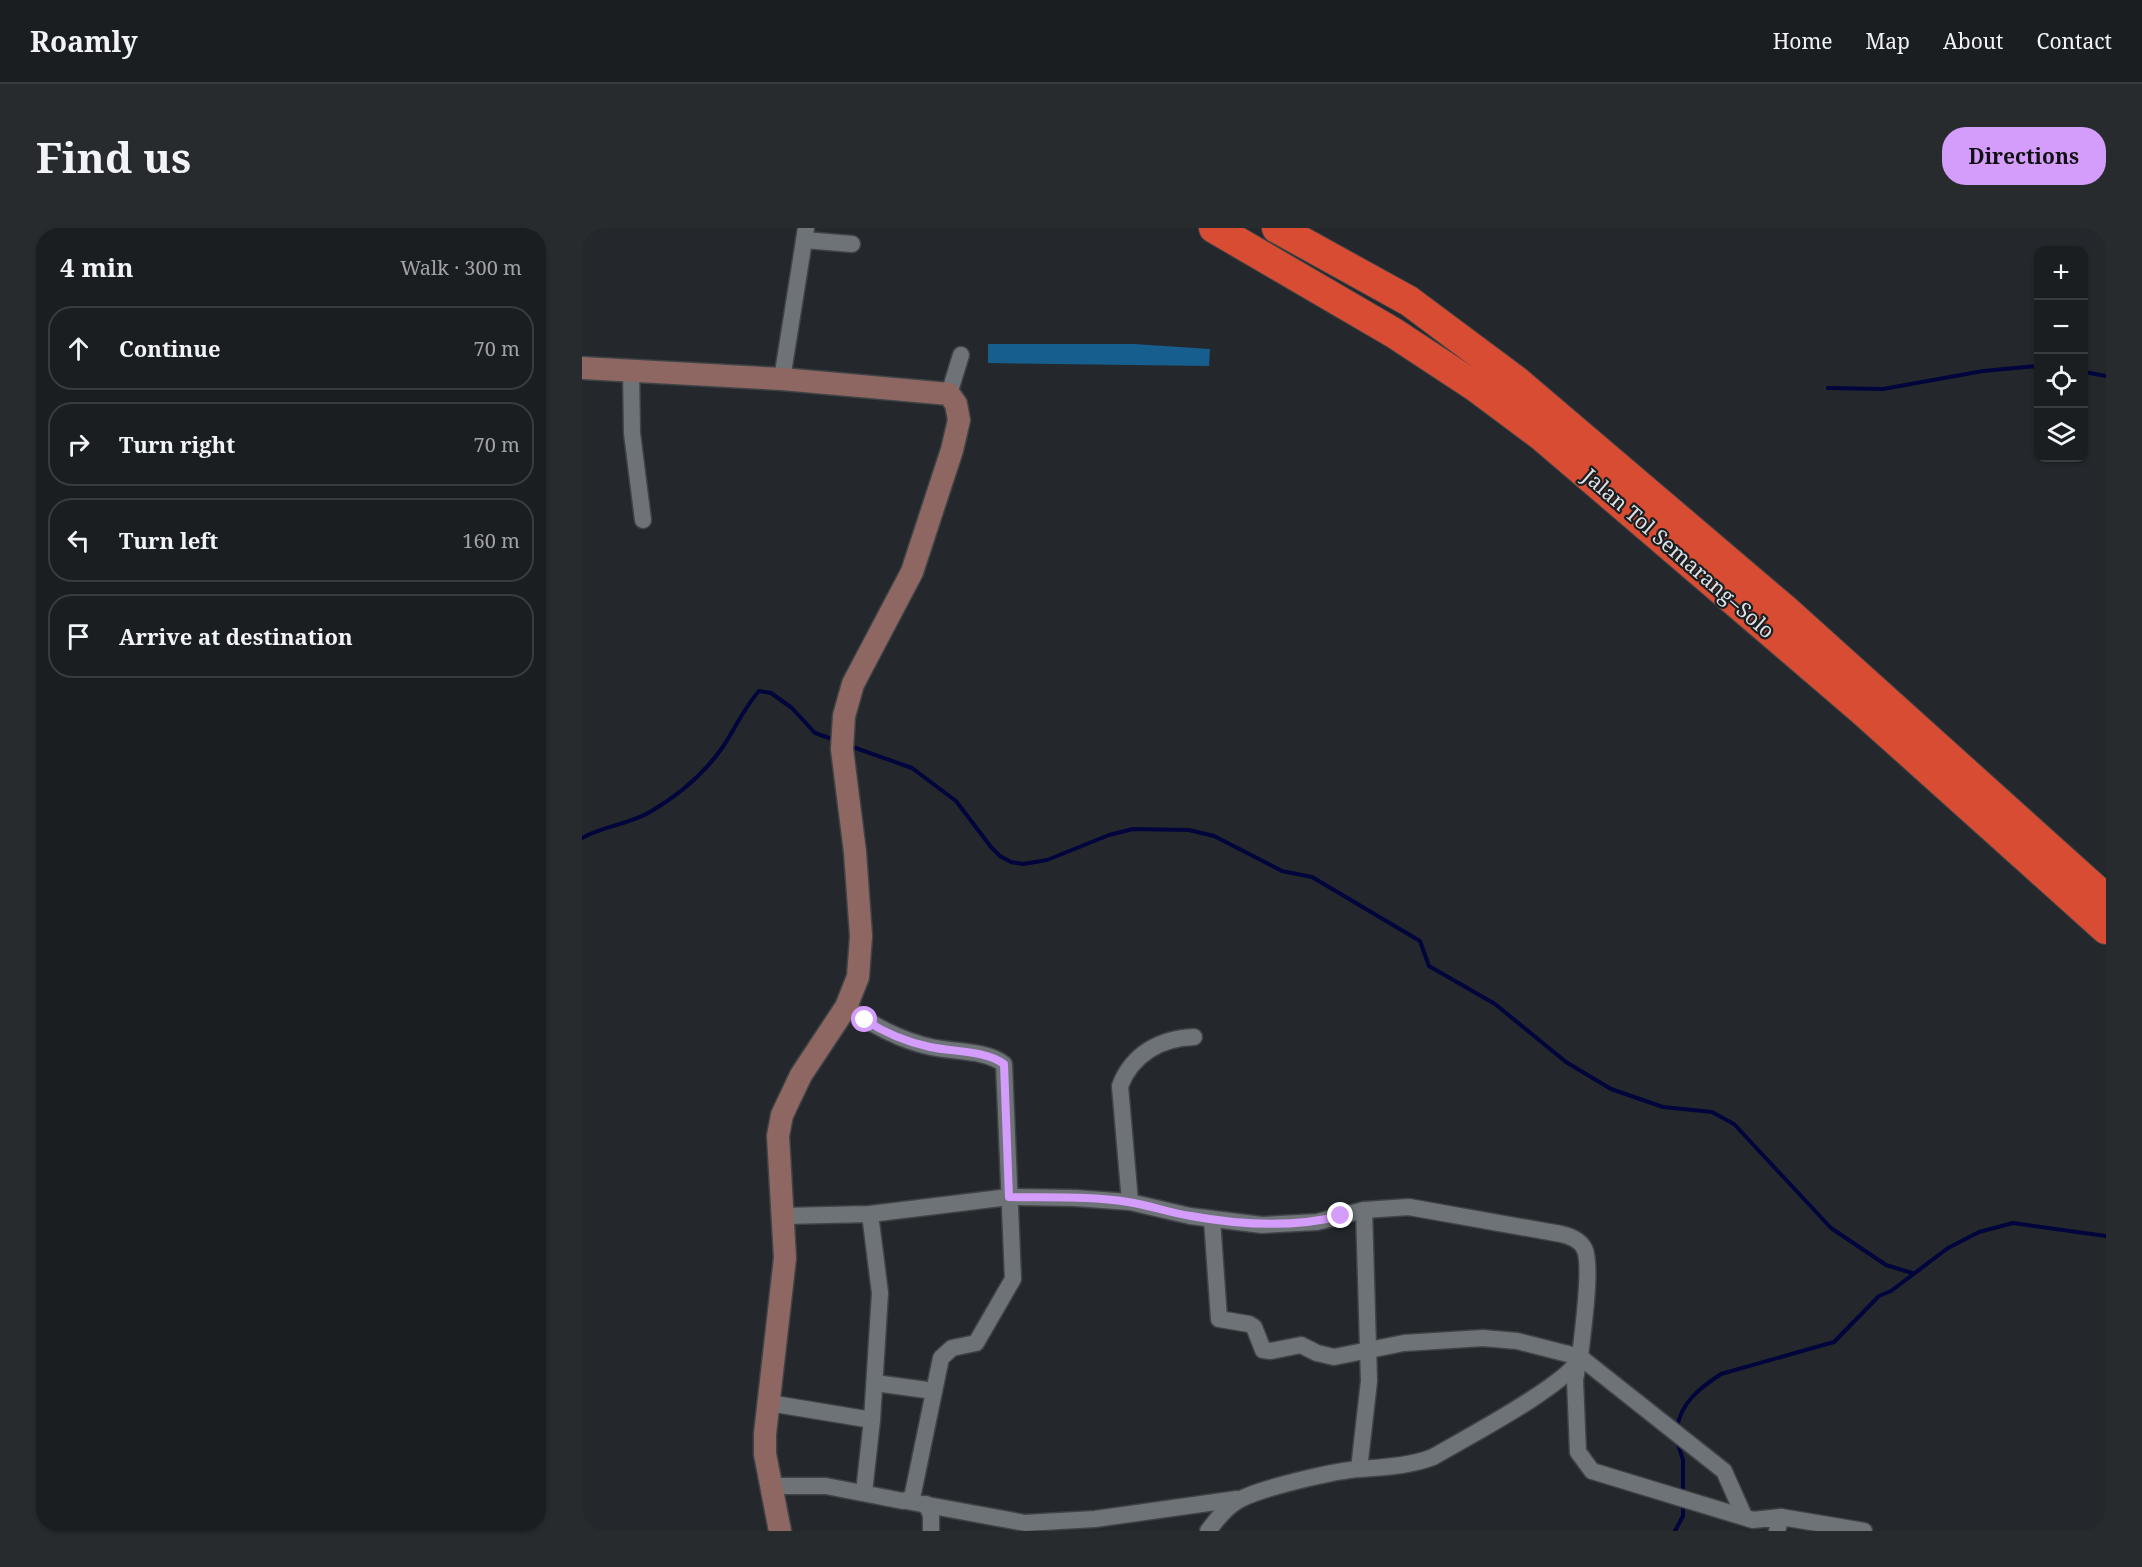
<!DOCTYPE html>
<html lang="en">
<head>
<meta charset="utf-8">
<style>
  :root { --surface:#1b1e21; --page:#282b2e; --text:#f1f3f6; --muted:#a0a2a5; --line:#393c3f; --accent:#d49cfb }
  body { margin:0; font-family:"Noto Serif",serif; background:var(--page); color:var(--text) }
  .controls { position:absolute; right:18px; top:18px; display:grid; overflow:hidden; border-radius:12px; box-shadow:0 2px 4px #0004 }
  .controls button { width:54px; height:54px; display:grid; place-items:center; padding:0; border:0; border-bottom:2px solid var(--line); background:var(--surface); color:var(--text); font:30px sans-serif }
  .stop { position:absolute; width:18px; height:18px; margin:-14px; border:4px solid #d49cfb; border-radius:50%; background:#fff }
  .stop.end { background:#d49cfb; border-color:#fff; box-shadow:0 2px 6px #0008 }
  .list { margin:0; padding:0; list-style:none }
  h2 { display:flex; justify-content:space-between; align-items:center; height:78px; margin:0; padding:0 24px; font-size:26px }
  h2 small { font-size:20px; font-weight:400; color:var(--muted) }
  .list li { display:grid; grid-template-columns:39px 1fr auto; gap:18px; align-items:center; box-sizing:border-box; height:84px; margin:0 12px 12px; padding:0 12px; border:2px solid var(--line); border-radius:24px }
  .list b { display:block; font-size:22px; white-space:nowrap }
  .list em { font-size:20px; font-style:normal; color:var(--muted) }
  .icon { flex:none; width:33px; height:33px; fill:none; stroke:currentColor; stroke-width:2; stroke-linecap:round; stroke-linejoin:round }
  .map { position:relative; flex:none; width:1524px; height:1303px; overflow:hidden; border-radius:24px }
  header { display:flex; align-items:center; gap:36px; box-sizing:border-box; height:84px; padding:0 30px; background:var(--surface); border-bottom:2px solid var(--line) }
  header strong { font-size:28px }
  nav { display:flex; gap:33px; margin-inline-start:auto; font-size:21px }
  .intro { display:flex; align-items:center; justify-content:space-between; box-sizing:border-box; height:144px; padding:0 36px }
  h1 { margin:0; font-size:42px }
  .button { padding:15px 27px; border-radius:24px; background:var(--accent); color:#111; font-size:21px; font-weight:700 }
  main { display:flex; gap:36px; padding:0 36px }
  aside { flex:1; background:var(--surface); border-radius:24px; box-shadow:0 2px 4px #0004 }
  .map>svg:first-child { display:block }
</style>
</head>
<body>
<header>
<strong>Roamly</strong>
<nav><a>Home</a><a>Map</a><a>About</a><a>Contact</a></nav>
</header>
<div class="intro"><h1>Find us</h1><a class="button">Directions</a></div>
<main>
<aside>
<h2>4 min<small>Walk · 300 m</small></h2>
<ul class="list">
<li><svg class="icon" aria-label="ahead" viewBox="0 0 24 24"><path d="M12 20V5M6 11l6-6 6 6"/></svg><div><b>Continue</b></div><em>70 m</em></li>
<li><svg class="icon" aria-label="right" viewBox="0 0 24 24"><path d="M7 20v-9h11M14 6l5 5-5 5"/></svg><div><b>Turn right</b></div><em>70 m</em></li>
<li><svg class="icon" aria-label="left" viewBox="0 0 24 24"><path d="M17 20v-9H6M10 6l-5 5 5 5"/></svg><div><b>Turn left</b></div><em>160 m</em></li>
<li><svg class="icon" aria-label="arrive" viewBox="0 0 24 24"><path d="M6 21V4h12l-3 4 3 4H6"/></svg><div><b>Arrive at destination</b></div></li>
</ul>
</aside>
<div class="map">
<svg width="1524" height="1303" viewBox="0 0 1524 1303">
  <rect width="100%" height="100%" fill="#24282c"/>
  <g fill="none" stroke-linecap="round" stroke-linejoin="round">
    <g stroke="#01053c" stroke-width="4">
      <path d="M1502,144L1524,148"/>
      <path d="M1246,160L1301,161L1401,143L1456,138"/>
      <path d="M268,518L330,540L374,573L409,619L418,628L429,634L441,636L465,632L527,607L551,601L607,602L632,608L700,643L730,649L838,713L847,738L913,776L984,834L1029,861L1081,879L1130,884L1152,896L1249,1000L1304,1037L1330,1045"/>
      <path d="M0,610C21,598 48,596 68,584C97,567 121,547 140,520C153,501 161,481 177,463L189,465L210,480L233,505L253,512"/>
      <path d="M1095,1200C1099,1174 1118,1160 1139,1146L1252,1114L1297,1068L1309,1063L1366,1020L1397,1004L1431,995L1524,1008"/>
      <path d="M1095,1213L1101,1232V1264"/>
      <path d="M1093,1303L1101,1288V1275"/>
    </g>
  </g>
  <path fill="#165e8d" d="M406,116H552L628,121L627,138L406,135Z"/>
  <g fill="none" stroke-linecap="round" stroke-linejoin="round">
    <g stroke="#3f4346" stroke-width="19">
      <g id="street">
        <path d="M222,12L270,16"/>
        <path d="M49,141L50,205L61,292"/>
        <path d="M200,151L224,0"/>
        <path d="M367,166L379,127"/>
        <path d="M548,974L538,858C550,826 579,810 612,809"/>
        <path d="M202,988L288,986L427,969L493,970L548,974L608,988L680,997L735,994L782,982L827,979L979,1006C988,1008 997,1011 1002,1020C1011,1036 1000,1108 998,1129C989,1155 878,1213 851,1229C828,1238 803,1239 779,1241C754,1242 680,1260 659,1271C645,1278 635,1291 626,1303"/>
        <path d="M630,991L637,1091L667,1096L672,1099L681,1122L689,1123L719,1117L735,1125L752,1129L822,1115L901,1110L935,1113L998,1129L1142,1243L1162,1288"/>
        <path d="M996,1134L993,1152L996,1224L1010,1243L1171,1292L1199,1289L1195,1303"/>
        <path d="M293,1155L352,1163"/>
        <path d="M187,1175L290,1192"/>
        <path d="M777,1241L787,1153L782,982"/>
        <path d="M189,1258H244L321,1273L330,1270L359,1130L370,1120L394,1115L431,1051L422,836C404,822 371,824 349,819C317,812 291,797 264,779"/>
        <path d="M282,1264L290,1192L298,1065L288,986"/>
        <path d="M324,1273L443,1295L513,1291L655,1271"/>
        <path d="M344,1276L349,1287V1303"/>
        <path d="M1199,1289L1282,1303"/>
      </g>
    </g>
    <g stroke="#3f4346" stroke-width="25">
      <path id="secondary" d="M0,140L200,151L367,166L374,176L377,192L370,222L330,344L271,456L262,488L260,521L273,624L279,708L276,749L264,779L219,847L200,887L196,908L203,1030L183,1206V1226L198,1303"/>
    </g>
    <g stroke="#3f4346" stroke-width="32">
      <g id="highway">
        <path d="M632,0L812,105L894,159L961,209L1280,482L1524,701"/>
        <path d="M695,0L827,73L933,152L1202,381L1524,671"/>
      </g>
    </g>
    <use href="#street" stroke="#6e7377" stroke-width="16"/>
    <use href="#secondary" stroke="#8e6762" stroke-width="22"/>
    <use href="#highway" stroke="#d74c32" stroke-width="30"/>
  </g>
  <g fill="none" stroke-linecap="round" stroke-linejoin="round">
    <path stroke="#d49cfb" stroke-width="8" d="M283,792C303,805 325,814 348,819C371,824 403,822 422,836L427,969C467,970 507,968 546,974C567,977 588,985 609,988C658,997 710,1000 759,988"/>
  </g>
  <g text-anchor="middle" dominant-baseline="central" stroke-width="4.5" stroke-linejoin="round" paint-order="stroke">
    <g font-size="21" fill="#dee0e3" stroke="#1b1f22">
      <text transform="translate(1097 325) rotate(41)">Jalan Tol Semarang–Solo</text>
    </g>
  </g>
</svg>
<div class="controls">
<button>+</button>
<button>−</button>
<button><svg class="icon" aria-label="locate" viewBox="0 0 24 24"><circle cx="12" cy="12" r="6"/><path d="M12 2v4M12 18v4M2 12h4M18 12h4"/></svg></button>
<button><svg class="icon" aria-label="layers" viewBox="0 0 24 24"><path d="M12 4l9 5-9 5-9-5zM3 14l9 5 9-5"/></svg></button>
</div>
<div class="stop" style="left:283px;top:792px"></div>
<div class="stop end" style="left:759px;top:988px"></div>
</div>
</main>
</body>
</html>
